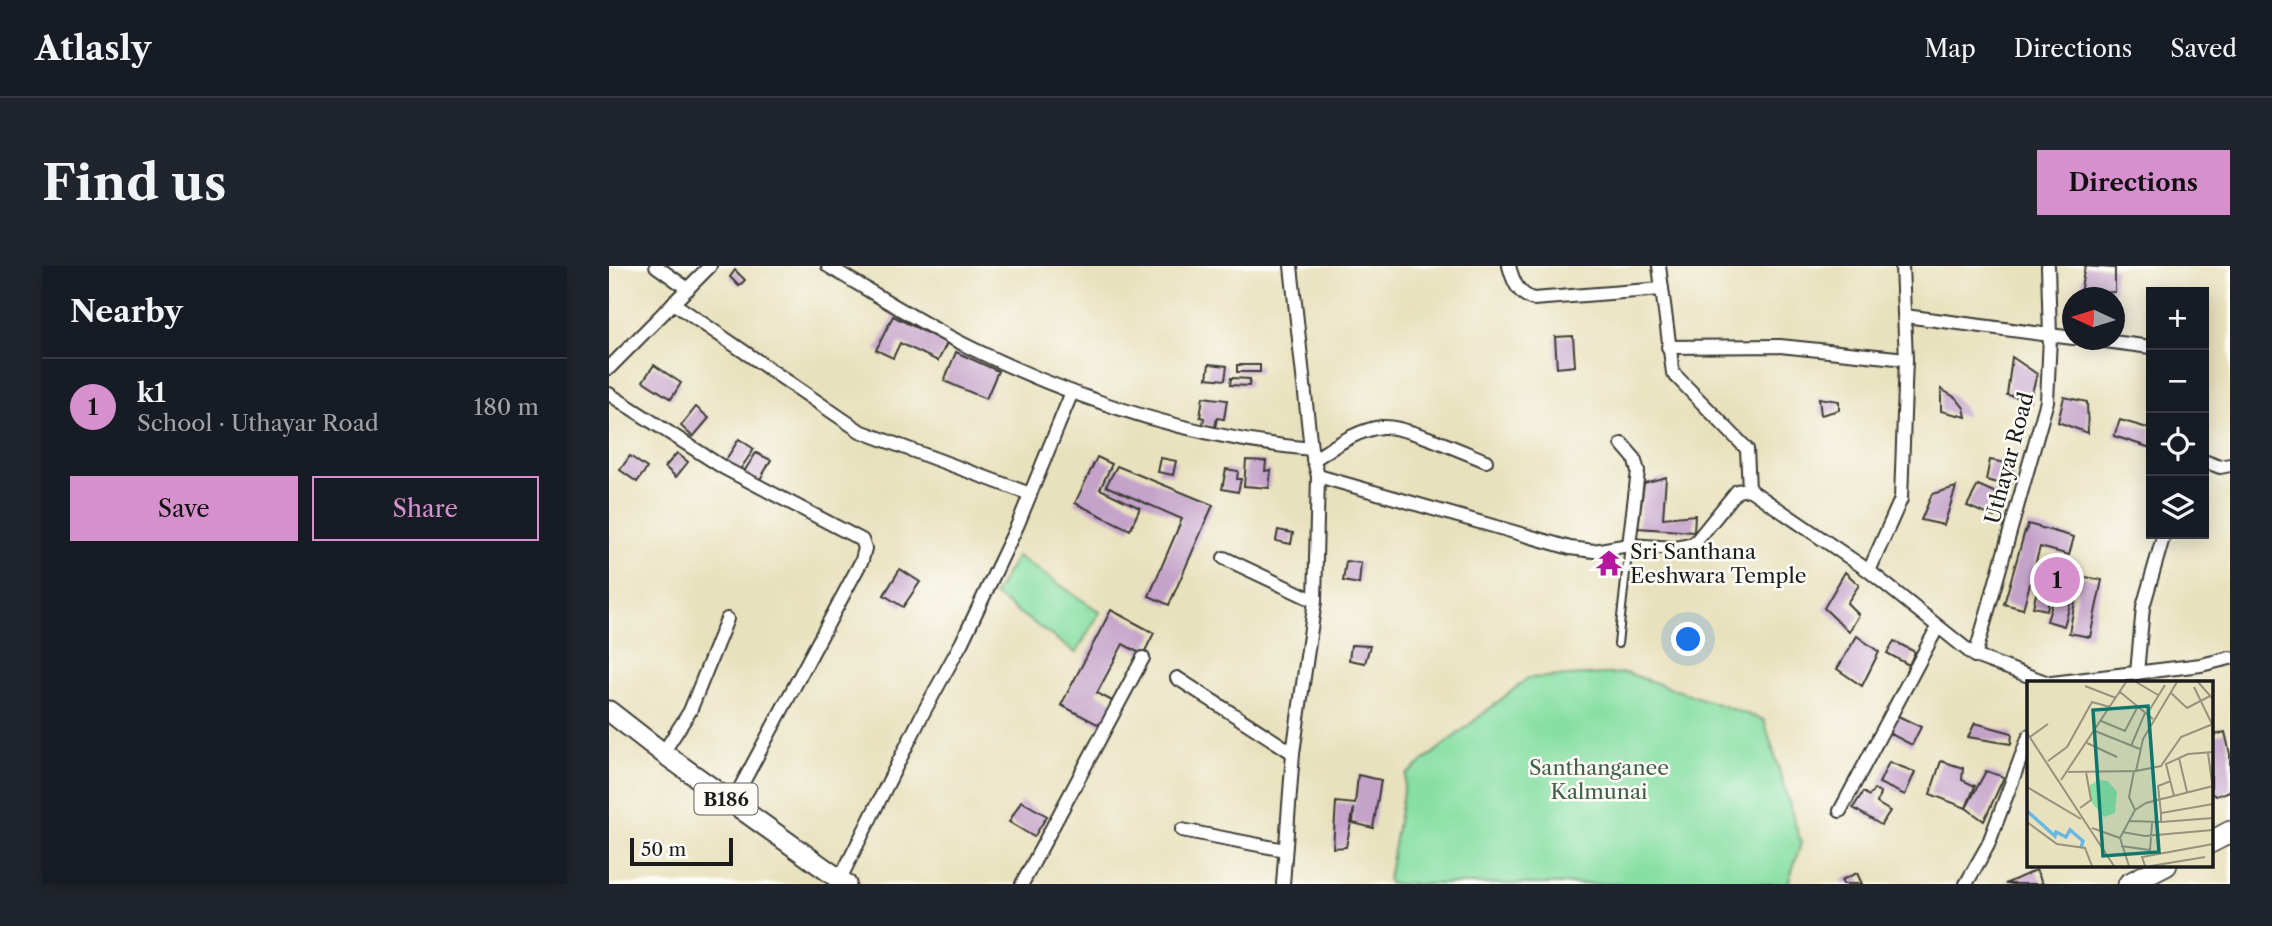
<!DOCTYPE html>
<html lang="en">
<head>
<meta charset="utf-8">
<style>
  :root { --surface:#171b24; --page:#20242c; --text:#f1f3f6; --muted:#9ea1a6; --line:#363941; --accent:#d690ce }
  body { margin:0; font-family:"Libre Caslon Text",serif; background:var(--page); color:var(--text) }
  .controls { position:absolute; right:21px; top:21px; display:grid; overflow:hidden; border-radius:0px; box-shadow:0 4px 18px #0003 }
  .controls button { width:63px; height:63px; display:grid; place-items:center; padding:0; border:0; border-bottom:2px solid var(--line); background:var(--surface); color:var(--text); font:35px sans-serif }
  .compass { position:absolute; left:1453px; top:21px; width:63px; height:63px; border-radius:50%; background:var(--surface); box-shadow:0 4px 18px #0003; rotate:274deg }
  .scale { position:absolute; left:21px; bottom:18px; width:103px; box-sizing:border-box; padding-left:7px; border:4px solid #1c1c1c; border-top:0; font-size:19px; line-height:24px; white-space:nowrap; color:#1c1c1c; -webkit-text-stroke:5px #fdfcf7; paint-order:stroke }
  .you { position:absolute; left:1080px; top:374px; width:24px; height:24px; margin:-18px; border:5px solid #fff; border-radius:50%; background:#1a73e8; box-shadow:0 0 0 10px #1a73e833 }
  .badge { display:grid; place-items:center; width:46px; height:46px; border-radius:50%; background:var(--accent); color:#111; font-size:23px; font-weight:700 }
  .pin { position:absolute; translate:-50% -50%; border:4px solid #fff; box-shadow:0 2px 7px #0006 }
  .list { margin:0; padding:0; list-style:none }
  h2 { display:flex; justify-content:space-between; align-items:center; height:91px; margin:0; padding:0 28px; font-size:30px }
  h2 small { font-size:23px; font-weight:400; color:var(--muted) }
  .list li { display:grid; grid-template-columns:46px 1fr auto; gap:21px; align-items:center; box-sizing:border-box; height:98px; padding:0 28px; border-top:2px solid var(--line) }
  .list b { display:block; font-size:26px; white-space:nowrap }
  .list p { margin:0; font-size:23px; white-space:nowrap; color:var(--muted) }
  .list em { font-size:23px; font-style:normal; color:var(--muted) }
  .actions { display:flex; gap:14px; padding:21px 28px }
  .actions a { flex:1; padding:16px 0; border:2px solid var(--accent); border-radius:0px; text-align:center; font-size:24px; color:var(--accent) }
  .actions .main { background:var(--accent); color:#111 }
  .icon { flex:none; width:38px; height:38px; fill:none; stroke:currentColor; stroke-width:2; stroke-linecap:round; stroke-linejoin:round }
  .map { position:relative; flex:none; width:1621px; height:618px; overflow:hidden; border-radius:0px }
  header { display:flex; align-items:center; gap:42px; box-sizing:border-box; height:98px; padding:0 35px; background:var(--surface); border-bottom:2px solid var(--line) }
  header strong { font-size:33px }
  nav { display:flex; gap:38px; margin-inline-start:auto; font-size:24px }
  .intro { display:flex; align-items:center; justify-content:space-between; box-sizing:border-box; height:168px; padding:0 42px }
  h1 { margin:0; font-size:49px }
  .button { padding:18px 32px; border-radius:0px; background:var(--accent); color:#111; font-size:24px; font-weight:700 }
  main { display:flex; gap:42px; padding:0 42px }
  aside { flex:1; background:var(--surface); border-radius:0px; box-shadow:0 4px 18px #0003 }
  .map>svg:first-child { display:block }
</style>
</head>
<body>
<header>
<strong>Atlasly</strong>
<nav><a>Map</a><a>Directions</a><a>Saved</a></nav>
</header>
<div class="intro"><h1>Find us</h1><a class="button">Directions</a></div>
<main>
<aside>
<h2>Nearby<small></small></h2>
<ul class="list">
<li><span class="badge">1</span><div><b>k1</b><p>School · Uthayar Road</p></div><em>180 m</em></li>
</ul>
<div class="actions"><a class="main">Save</a><a>Share</a></div>
</aside>
<div class="map">
<svg width="1621" height="618" viewBox="0 0 1621 618">
  <rect width="100%" height="100%" fill="#fdfcf7"/>
  <filter id="ink" filterUnits="userSpaceOnUse"><feTurbulence type="fractalNoise" baseFrequency=".0143" numOctaves="2"/><feDisplacementMap in="SourceGraphic" scale="14" xChannelSelector="R" yChannelSelector="G"/><feConvolveMatrix kernelMatrix="1 2 1 2 8 2 1 2 1" color-interpolation-filters="sRGB"/></filter>
  <filter id="wash" filterUnits="userSpaceOnUse"><feTurbulence type="fractalNoise" baseFrequency=".00686" numOctaves="4" result="noise"/><feDisplacementMap in="SourceGraphic" scale="28" xChannelSelector="R" yChannelSelector="G"/><feGaussianBlur stdDeviation="1.57" result="paint"/><feColorMatrix in="noise" values="0 0 0 0 0 0 0 0 0 0 0 0 0 0 0 0 0 1.4 0 .05"/><feComposite in="paint" operator="in"/></filter>
  <g filter="url(#wash)">
    <rect width="100%" height="100%" fill="#e8e1bd"/>
    <g fill="#87dfa3" stroke="#527e60" stroke-width="2">
      <path d="M408,290L491,346L467,387L385,329Z"/>
      <path d="M1018,407L1155,454L1192,577L1179,618H781L779,614L797,509L919,412Z"/>
    </g>
    <g id="blocks">
      <g fill="#c5a2ca">
        <path d="M1476,0L1506,2V26L1471,27Z"/>
        <path d="M126,4L136,14L130,20L121,11Z"/>
        <path d="M284,50L338,77L329,95L291,77L284,92L267,84Z"/>
        <path d="M964,70L966,100L948,102L946,71Z"/>
        <path d="M347,86L389,105L377,133L335,115Z"/>
        <path d="M1403,91L1428,108L1421,134L1398,129Z"/>
        <path d="M600,98L618,100L616,114L598,112Z"/>
        <path d="M45,99L72,117L62,133L34,115Z"/>
        <rect x="628" y="99" width="23" height="7"/>
        <path d="M622,112L641,113L640,120L621,119Z"/>
        <path d="M1332,123L1347,132L1355,142L1357,151L1332,145Z"/>
        <path d="M594,131L618,134L615,153L608,152L606,161L594,159L595,152L591,151Z"/>
        <path d="M1455,131L1478,136L1479,167L1449,156Z"/>
        <path d="M1210,132L1230,135V144L1212,149Z"/>
        <path d="M87,141L100,152L84,171L72,160Z"/>
        <path d="M1511,154L1542,163V182L1505,170Z"/>
        <path d="M130,173L145,183L130,205L116,195Z"/>
        <path d="M68,187L79,196L67,211L56,201Z"/>
        <path d="M147,187L162,194L149,217L134,207Z"/>
        <path d="M21,190L38,202L28,216L11,204Z"/>
        <path d="M488,191L503,198L491,223L531,242L521,264L466,237Z"/>
        <path d="M552,192L567,195L564,209L549,206Z"/>
        <path d="M637,194L657,195L656,205L662,204L660,222L635,220Z"/>
        <path d="M1381,194L1403,198L1404,212L1401,220L1377,214Z"/>
        <path d="M508,200L604,239L560,339L540,330L573,253L497,220Z"/>
        <path d="M617,203L629,205L628,213H632L629,226L613,223Z"/>
        <path d="M1057,211L1054,252L1086,249L1085,266L1029,262L1035,217Z"/>
        <path d="M1369,219L1394,230L1385,251L1358,240Z"/>
        <path d="M1347,221L1335,259L1312,254L1323,228Z"/>
        <path d="M1419,258L1465,271L1460,289L1431,281L1414,343L1395,338L1416,265L1417,266Z"/>
        <path d="M669,264L684,267L682,278L667,275Z"/>
        <path d="M737,295L752,297L750,318L734,315Z"/>
        <path d="M291,303L311,316L294,341L275,329Z"/>
        <path d="M1433,304L1447,307L1438,344L1424,341Z"/>
        <path d="M1236,306L1250,319L1238,337L1250,349L1240,366L1215,342Z"/>
        <path d="M1453,306L1469,310L1455,360L1438,355Z"/>
        <path d="M1471,310L1493,314L1481,371L1460,367Z"/>
        <path d="M502,344L545,367L534,389L514,378L488,427L507,437L494,461L452,439Z"/>
        <path d="M1248,370L1270,386L1253,420L1228,403Z"/>
        <path d="M1285,375L1306,386L1300,399L1278,387Z"/>
        <path d="M742,379L761,380L756,397L740,394Z"/>
        <path d="M1285,448L1312,461L1303,479L1276,465Z"/>
        <path d="M1366,457L1403,467L1402,478L1359,471Z"/>
        <path d="M1616,466L1621,488V525L1607,530L1602,527V470Z"/>
        <path d="M1332,495L1354,502L1353,514L1366,520L1357,542L1321,528Z"/>
        <path d="M1280,496L1306,506L1296,529L1270,517Z"/>
        <path d="M1377,505L1395,511L1375,555L1357,542Z"/>
        <path d="M749,509L772,514L764,562L744,557L745,542L737,581L724,582L727,536L746,538Z"/>
        <path d="M1265,523L1271,527L1268,537L1281,545L1272,559L1244,542L1254,526L1260,530Z"/>
        <path d="M412,535L438,550L425,571L400,556Z"/>
        <path d="M1427,604L1434,618H1396Z"/>
        <path d="M1248,607L1253,618H1234L1232,614Z"/>
      </g>
    </g>
  </g>
  <g filter="url(#ink)">
    <use href="#blocks" fill-opacity="0" stroke="#3b3a34" stroke-width="2"/>
    <g fill="none" stroke-linecap="round" stroke-linejoin="round">
      <g stroke="#3b3a34" stroke-width="10">
        <path id="service" d="M1009,378L1020,279"/>
      </g>
      <g stroke="#3b3a34" stroke-width="16">
        <g id="minor">
          <path d="M47,0L79,23"/>
          <path d="M219,0C266,28 313,58 362,82C468,134 585,172 702,183L709,210L706,335L684,487L674,618"/>
          <path d="M682,0L702,183"/>
          <path d="M900,0C904,15 909,28 924,33L1053,23"/>
          <path d="M1050,0L1064,107L1138,183L1140,223"/>
          <path d="M64,37L251,165L421,228"/>
          <path d="M1296,50L1464,72"/>
          <path d="M1488,74L1542,81"/>
          <path d="M1059,81L1171,80L1297,93"/>
          <path d="M0,102L101,0"/>
          <path d="M0,128L115,202L253,274L256,282L253,294L123,537"/>
          <path d="M1013,178L1025,192L1029,205L1020,279"/>
          <path d="M704,194C725,181 747,164 773,161C795,159 854,186 877,195"/>
          <path d="M1595,195L1611,201L1621,199"/>
          <path d="M709,210L961,282L985,285L1020,279L1066,282L1085,278L1128,225L1140,223L1260,305L1366,390L1439,417"/>
          <path d="M615,292L706,335"/>
          <path d="M1260,305L1292,233L1297,93L1293,0"/>
          <path d="M1366,390L1438,135L1441,71L1439,0"/>
          <path d="M1528,407L1534,341L1555,268"/>
          <path d="M568,412L684,487"/>
          <path d="M1443,417L1592,399L1621,392"/>
          <path d="M54,487L81,445L118,353"/>
          <path d="M1231,545L1328,362"/>
          <path d="M573,564L676,584"/>
          <path d="M231,613L313,449L353,376L409,258L463,126"/>
          <path d="M413,618L534,392"/>
          <path d="M1357,618L1379,579L1420,470"/>
        </g>
      </g>
      <g stroke="#3b3a34" stroke-width="23">
        <path id="primary" d="M0,445L54,487L237,618"/>
      </g>
      <g stroke="#3b3a34" stroke-width="24">
        <g id="trunk">
          <path d="M1602,576L1621,566"/>
          <path d="M1520,618L1557,599"/>
        </g>
      </g>
      <use href="#service" stroke="#fff" stroke-width="6"/>
      <use href="#minor" stroke="#fff" stroke-width="12"/>
      <use href="#primary" stroke="#fff" stroke-width="19"/>
      <use href="#trunk" stroke="#fff" stroke-width="21"/>
    </g>
  </g>
  <defs>
    <g id="temple-bare" transform="scale(2.1)"><path d="M0-6L5-2H3V0L6.5 2.5H4V6H1.5V3h-3V6H-4V2.5H-6.5L-3 0V-2H-5Z" fill="#b5179e" stroke="#fdfcf7" stroke-width="2.5" paint-order="stroke"/></g>
  </defs>
  <g fill-rule="evenodd">
    <use href="#temple-bare" x="1000" y="297"/>
  </g>
  <g text-anchor="middle" dominant-baseline="central" stroke-width="5" stroke-linejoin="round" paint-order="stroke">
    <rect fill="#fdfcf7" stroke="#605f5e" stroke-width="2" x="85.5" y="517.5" width="63" height="31" rx="5"/>
    <g font-size="19" font-weight="bold" fill="#1c1c1c">
      <text x="117" y="533">B186</text>
    </g>
    <g font-size="21" fill="#1c1c1c" stroke="#fdfcf7">
      <text transform="translate(1400 192) rotate(-75)">Uthayar Road</text>
    </g>
    <g font-size="21" fill="#1c1c1c" stroke="#fdfcf7" text-anchor="start">
      <text x="1021" y="285">Sri Santhana<tspan x="1021" dy="24">Eeshwara Temple</tspan></text>
    </g>
    <g font-size="21" fill="#41604b" stroke="#fdfcf7">
      <text x="990" y="501">Santhanganee<tspan x="990" dy="24">Kalmunai</tspan></text>
    </g>
  </g>
  <g transform="translate(1418 415)">
    <rect width="186" height="186" fill="#e8e1bd"/>
    <path d="M71,99L81,100L90,111L88,132L77,136L65,122L62,105Z" fill="#87dfa3"/>
    <path fill="none" stroke="#6bb7e4" stroke-width="3.5" d="M0,130L28,155L29,151L39,156L43,149L56,160L54,167"/>
    <path fill="none" stroke="#96927d" stroke-width="2" d="M109,1L131,14M171,1L186,18M58,5L89,17M167,6L185,43M93,11L126,38M143,11L160,27L183,15M120,33L138,4M74,40L98,50L111,25M68,50L113,68M0,52L87,185M3,56L21,43M60,62L90,76M104,65L118,32M181,72L186,109M152,77L160,111M21,80L40,66L65,21L83,26M109,90L134,85L154,56L186,43M41,91L109,90L116,58L150,1M34,99L99,1M0,106L54,138M147,115L139,83L161,73L186,71M53,127L64,119L59,91M108,129L119,122L186,105M134,132L131,105L144,100M102,140L134,141V132L186,123M0,141L30,163L58,167L65,185M134,141L186,137M65,147L93,157L108,129L102,116L107,90M95,151L118,155L186,149M93,157L102,185M94,165L123,169L125,142M118,185L115,176L186,163M124,185L178,176"/>
    <path fill="#0f766e" fill-opacity="0.15" stroke="#0f766e" stroke-width="3.5" d="M121,25L132,171L76,175L66,29Z"/>
    <rect width="186" height="186" fill="none" stroke="#1c1c1c" stroke-width="3.5"/>
  </g>
</svg>
<div class="controls">
<button>+</button>
<button>−</button>
<button><svg class="icon" aria-label="locate" viewBox="0 0 24 24"><circle cx="12" cy="12" r="6"/><path d="M12 2v4M12 18v4M2 12h4M18 12h4"/></svg></button>
<button><svg class="icon" aria-label="layers" viewBox="0 0 24 24"><path d="M12 4l9 5-9 5-9-5zM3 14l9 5 9-5"/></svg></button>
</div>
<svg class="compass" viewBox="-18 -18 36 36"><path d="M0-13l5 13h-10z" fill="#e53935"/><path d="M0 13l5-13h-10z" fill="#9ea1a6"/></svg>
<div class="scale">50 m</div>
<div class="you"></div>
<div class="pin badge" style="left:1448px;top:314px">1</div>
</div>
</main>
</body>
</html>
